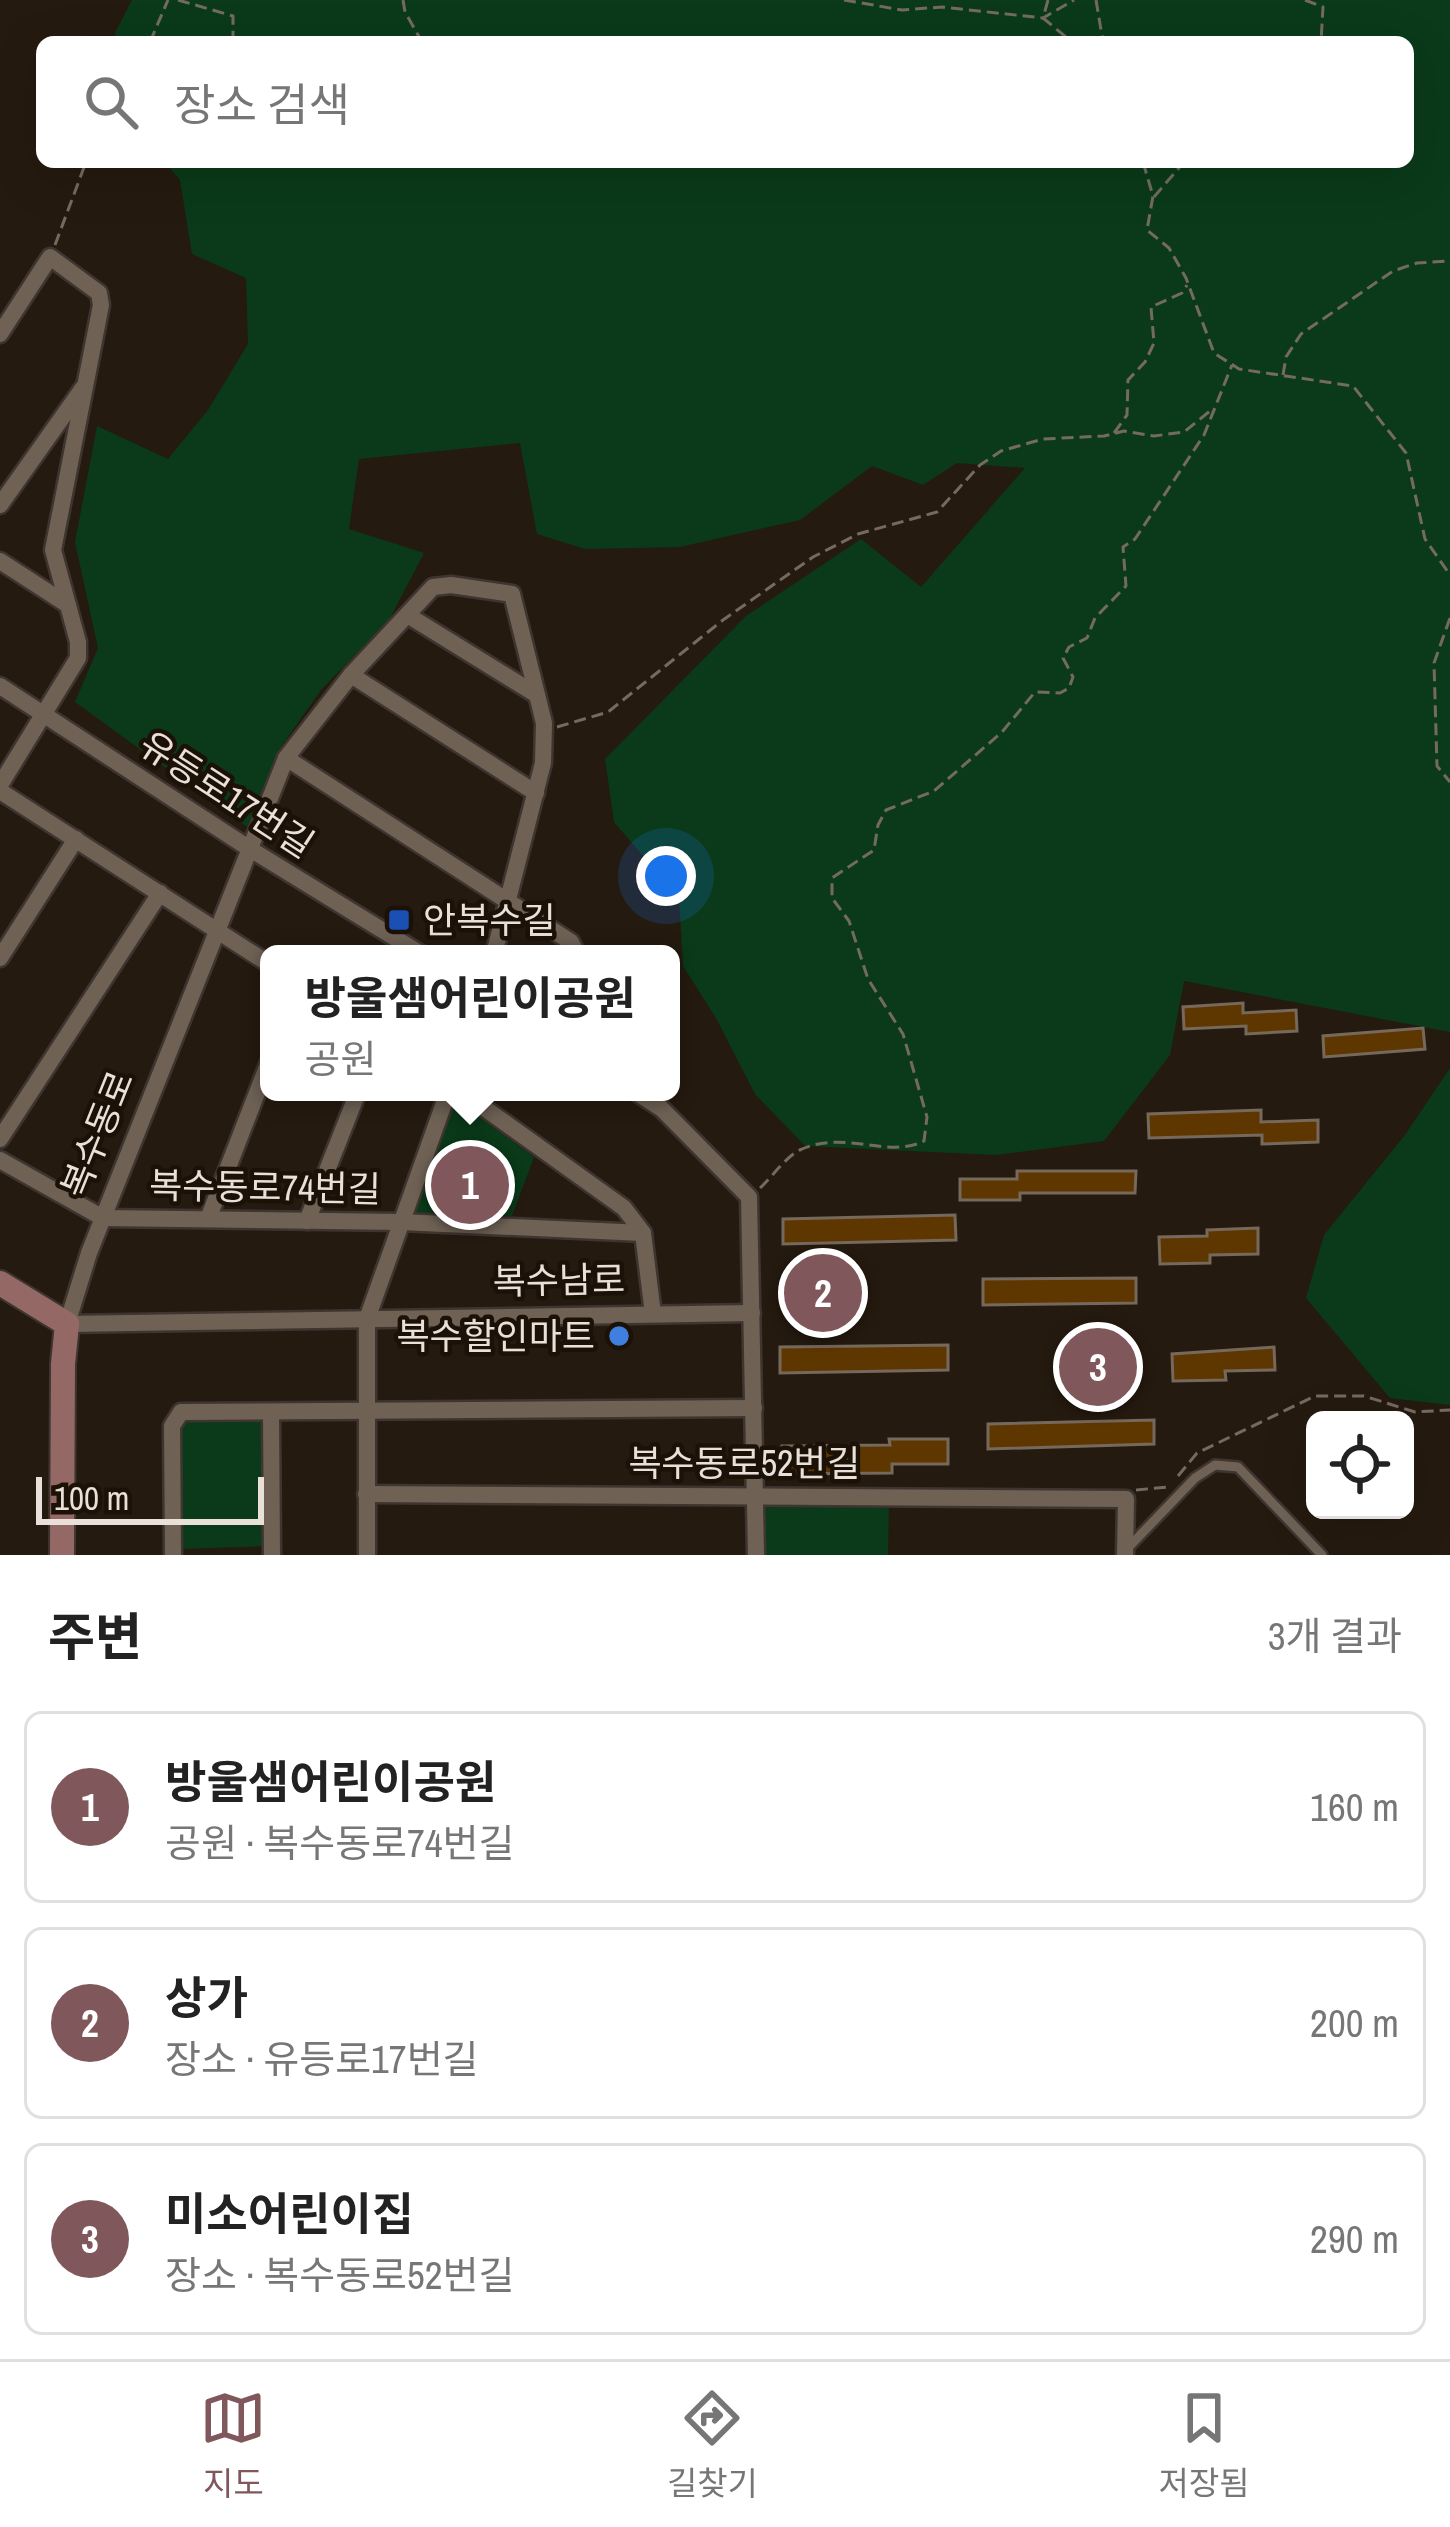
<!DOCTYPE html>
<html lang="ko">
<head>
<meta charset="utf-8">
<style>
  :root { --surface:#fff; --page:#f6f6f6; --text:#222; --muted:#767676; --line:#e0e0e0; --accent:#80585b }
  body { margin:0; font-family:"Archivo Narrow","Noto Sans KR",sans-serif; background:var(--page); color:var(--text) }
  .controls { position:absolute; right:36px; bottom:36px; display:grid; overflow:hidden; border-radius:18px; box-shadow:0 12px 48px #0002 }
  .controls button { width:108px; height:108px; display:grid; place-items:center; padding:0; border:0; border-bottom:3px solid var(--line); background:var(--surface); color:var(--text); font:60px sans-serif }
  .scale { position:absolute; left:36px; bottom:30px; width:228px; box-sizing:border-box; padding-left:12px; border:6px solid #e8e0d9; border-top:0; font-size:33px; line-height:42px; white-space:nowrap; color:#e8e0d9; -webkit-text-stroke:9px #1c1107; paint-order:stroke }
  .you { position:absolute; left:666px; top:876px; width:42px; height:42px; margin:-30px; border:9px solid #fff; border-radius:50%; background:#1a73e8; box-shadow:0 0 0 18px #1a73e833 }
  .badge { display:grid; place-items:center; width:78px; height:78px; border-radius:50%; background:var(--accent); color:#fff; font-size:39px; font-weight:700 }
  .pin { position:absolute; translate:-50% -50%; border:6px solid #fff; box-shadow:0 3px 12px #0006 }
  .popup { position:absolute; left:260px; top:945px; width:420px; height:156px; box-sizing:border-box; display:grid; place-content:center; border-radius:18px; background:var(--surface); filter:drop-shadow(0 3px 9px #0005); font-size:39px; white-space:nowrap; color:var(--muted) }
  .popup b { font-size:45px; color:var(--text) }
  .popup::after { content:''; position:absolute; left:50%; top:100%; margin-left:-24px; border:24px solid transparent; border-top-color:var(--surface) }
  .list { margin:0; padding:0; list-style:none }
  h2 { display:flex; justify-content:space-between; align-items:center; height:156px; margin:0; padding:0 48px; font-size:51px }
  h2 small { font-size:39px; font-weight:400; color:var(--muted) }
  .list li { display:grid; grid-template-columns:78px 1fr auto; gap:36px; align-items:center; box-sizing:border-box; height:192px; margin:0 24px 24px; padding:0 24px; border:3px solid var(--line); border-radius:18px }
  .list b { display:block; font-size:45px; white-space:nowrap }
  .list p { margin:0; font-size:39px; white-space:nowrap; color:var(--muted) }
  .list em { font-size:39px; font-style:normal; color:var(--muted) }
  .icon { flex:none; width:66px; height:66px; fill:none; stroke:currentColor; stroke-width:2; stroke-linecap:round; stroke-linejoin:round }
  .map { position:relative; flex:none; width:1450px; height:1555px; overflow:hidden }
  .search { position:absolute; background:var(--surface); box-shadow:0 12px 48px #0002; left:36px; right:36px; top:36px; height:132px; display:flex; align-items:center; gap:30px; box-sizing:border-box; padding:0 42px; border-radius:18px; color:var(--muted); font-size:45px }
  .sheet { height:804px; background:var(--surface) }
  nav { display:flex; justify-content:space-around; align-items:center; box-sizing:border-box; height:168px; border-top:3px solid var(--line); background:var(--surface); font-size:33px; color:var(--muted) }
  nav a { display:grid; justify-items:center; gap:6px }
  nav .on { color:var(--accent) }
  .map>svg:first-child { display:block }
</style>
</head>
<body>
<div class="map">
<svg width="1450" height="1555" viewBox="0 0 1450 1555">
  <rect width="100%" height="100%" fill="#251a0f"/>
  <g fill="#0a3a19">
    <path d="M132,0H1450V1032L1184,981L1170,1055L1104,1141L996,1155L805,1146L755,1094L716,1018L683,966L679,898L614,822L605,759L746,616L861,539L921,587L1025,468L957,463L923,485L872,466L800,520L680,547L585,549L537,534L520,443L359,459L349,529L424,553L389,620L321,690L278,751L247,827L75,702L98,648L75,542L97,426L168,459L208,410L248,344L246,278L192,254L180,180L165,162H1408V42H117L115,33Z"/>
    <path d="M1450,1068V1405L1390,1398L1306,1298L1324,1235L1405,1135Z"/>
    <path d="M453,1098L534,1157L512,1216L404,1214Z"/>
    <path d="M271,1419L272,1546L181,1549V1426L189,1421Z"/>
    <path d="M758,1502L889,1506L888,1555H763Z"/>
  </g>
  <g fill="#5d3600" stroke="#76685b" stroke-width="3">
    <path d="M1243,1003V1013L1296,1010L1297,1031L1246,1034V1026L1184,1029L1183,1007Z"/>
    <path d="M1423,1028L1425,1049L1324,1057L1323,1036Z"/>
    <path d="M1261,1110V1122L1318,1120V1142L1262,1144V1135L1149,1138L1148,1114Z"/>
    <path d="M1017,1171H1136L1135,1193H1020V1200H960V1179H1017Z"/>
    <path d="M955,1215L956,1240L783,1244V1219Z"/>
    <path d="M1258,1228V1254L1210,1255V1263L1160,1264L1159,1237L1207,1236V1230Z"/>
    <path d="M1136,1278V1303L983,1305V1279Z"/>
    <path d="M864,1282L865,1301L782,1304V1285Z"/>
    <path d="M1064,1343H1084V1354H1132V1381L1064,1380Z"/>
    <path d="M948,1345V1370L780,1373V1347Z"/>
    <path d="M1274,1347L1275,1370L1225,1371L1226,1380L1173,1381L1172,1354Z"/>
    <path d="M1154,1420V1444L988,1449V1424Z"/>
    <path d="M889,1439H948V1464H892V1473L782,1474V1446L890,1445Z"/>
  </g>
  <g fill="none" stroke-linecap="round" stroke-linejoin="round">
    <g stroke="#3e3530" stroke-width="14">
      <path id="lane" d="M1125,1551L1195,1478L1215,1465L1238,1467L1322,1555"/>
    </g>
    <g stroke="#3e3530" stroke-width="21">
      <g id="street">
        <path d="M0,334L50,257L99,293L101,305L53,550L78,642V658L0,785"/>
        <path d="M0,505L83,388"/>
        <path d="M0,561L68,605"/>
        <path d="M409,616L537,695"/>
        <path d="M351,675L536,793"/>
        <path d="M0,686L250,849L421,954"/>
        <path d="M286,758L571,942L577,954"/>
        <path d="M0,791L269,964"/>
        <path d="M494,954L543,763L544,723L512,594L451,585L433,587L351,675L286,758L89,1253L67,1324L752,1313"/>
        <path d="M0,958L76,839"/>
        <path d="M462,1092L624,1208L643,1233L653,1314"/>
        <path d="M636,1092L662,1109L749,1197L756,1555"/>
        <path d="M0,1139L160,893"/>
        <path d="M0,1160L103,1218L401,1222L643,1233"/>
        <path d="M208,1219L269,1062"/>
        <path d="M307,1221L358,1092"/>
        <path d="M271,1412L272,1555"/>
        <path d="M366,1494L1126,1499L1125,1555"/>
        <path d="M173,1555L172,1426L181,1412L754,1408"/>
        <path d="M367,1555V1319L448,1092"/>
      </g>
    </g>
    <g stroke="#3e3530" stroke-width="28">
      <path id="secondary" d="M0,1283L67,1324L63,1364L62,1555"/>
    </g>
    <g stroke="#746a61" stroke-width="3" stroke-dasharray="12 6" stroke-linecap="butt">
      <path d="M178,0L233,16V42"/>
      <path d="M403,0L405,12L422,42"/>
      <path d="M844,0L902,10L942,7L1043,18L1074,0"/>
      <path d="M1048,0L1043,18L1072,42"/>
      <path d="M1096,0L1102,36L1107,42"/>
      <path d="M1305,0L1323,7L1321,42"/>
      <path d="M150,42L168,0"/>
      <path d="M1143,162L1153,196L1147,230L1169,248L1186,278L1214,353L1239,369L1353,386L1406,453L1425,539L1450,575"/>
      <path d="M1154,197L1184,162"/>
      <path d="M55,245L86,162"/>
      <path d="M1283,375L1286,357L1301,334L1393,271L1417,263L1450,261"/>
      <path d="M1114,433L1127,415L1128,380L1145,362L1154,343L1151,307L1182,293L1187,285"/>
      <path d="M1450,618L1434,663L1437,766L1450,782"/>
      <path d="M557,727L608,712L723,620L813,557L858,534L937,512L980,465L1001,451L1043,439L1104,436L1124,431L1154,436L1184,432L1210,411"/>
      <path d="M760,1188C773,1176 787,1155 802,1149C845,1130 889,1159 924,1141L927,1117L903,1034L868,979L849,921L832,898V878L874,850L878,825L886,810L934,791L1002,732L1035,692L1060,693L1069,688L1073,677L1063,658L1069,647L1087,638L1095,618L1126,586L1123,547L1135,539L1204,435L1232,365"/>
      <path d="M1178,1476L1197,1453L1315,1396H1364L1415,1412L1450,1410"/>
      <path d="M1136,1490L1168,1487"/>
    </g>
    <use href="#lane" stroke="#6f6255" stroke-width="9"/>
    <use href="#street" stroke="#6f6255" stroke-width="16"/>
    <use href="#secondary" stroke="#946865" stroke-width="24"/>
  </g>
  <rect fill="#1a4fb4" stroke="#1c1107" stroke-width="4.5" x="387" y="908" width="24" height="24" rx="6"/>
  <circle fill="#3f7fe0" stroke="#1c1107" stroke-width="4.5" cx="619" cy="1336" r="12"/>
  <g text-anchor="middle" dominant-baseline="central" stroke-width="9" stroke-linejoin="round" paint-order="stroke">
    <g font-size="36" fill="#e8e0d9" stroke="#1c1107">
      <text transform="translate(227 794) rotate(33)">유등로17번길</text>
      <text transform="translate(97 1134) rotate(-68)">복수동로</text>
      <text transform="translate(265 1187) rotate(1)">복수동로74번길</text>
      <text transform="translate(559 1280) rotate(-1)">복수남로</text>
      <text x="744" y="1463">복수동로52번길</text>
    </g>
    <g font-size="36" fill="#e8e0d9" stroke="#1c1107" text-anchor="start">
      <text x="423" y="920">안복수길</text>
      <text x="595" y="1336" text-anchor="end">복수할인마트</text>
    </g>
  </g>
</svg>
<div class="controls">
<button><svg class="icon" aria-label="locate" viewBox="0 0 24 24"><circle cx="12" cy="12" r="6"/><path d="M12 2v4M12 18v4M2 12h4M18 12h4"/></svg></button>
</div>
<div class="scale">100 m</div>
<div class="you"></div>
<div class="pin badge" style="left:470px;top:1185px">1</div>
<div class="popup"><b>방울샘어린이공원</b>공원</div>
<div class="pin badge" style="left:823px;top:1293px">2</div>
<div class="pin badge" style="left:1098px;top:1367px">3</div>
<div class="search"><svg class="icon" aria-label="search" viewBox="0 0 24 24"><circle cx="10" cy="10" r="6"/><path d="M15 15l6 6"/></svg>장소 검색</div>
</div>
<section class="sheet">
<h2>주변<small>3개 결과</small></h2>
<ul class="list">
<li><span class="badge">1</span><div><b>방울샘어린이공원</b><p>공원 · 복수동로74번길</p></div><em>160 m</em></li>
<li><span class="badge">2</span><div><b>상가</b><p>장소 · 유등로17번길</p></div><em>200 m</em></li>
<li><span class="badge">3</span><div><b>미소어린이집</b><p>장소 · 복수동로52번길</p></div><em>290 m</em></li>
</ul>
</section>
<nav>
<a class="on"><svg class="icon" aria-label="map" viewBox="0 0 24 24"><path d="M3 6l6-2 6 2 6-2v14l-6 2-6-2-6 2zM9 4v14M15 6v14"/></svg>지도</a>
<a><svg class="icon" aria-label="directions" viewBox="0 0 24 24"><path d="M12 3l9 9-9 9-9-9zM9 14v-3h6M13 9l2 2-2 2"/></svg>길찾기</a>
<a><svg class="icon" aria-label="saved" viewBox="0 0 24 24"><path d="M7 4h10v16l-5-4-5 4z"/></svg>저장됨</a>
</nav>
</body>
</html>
